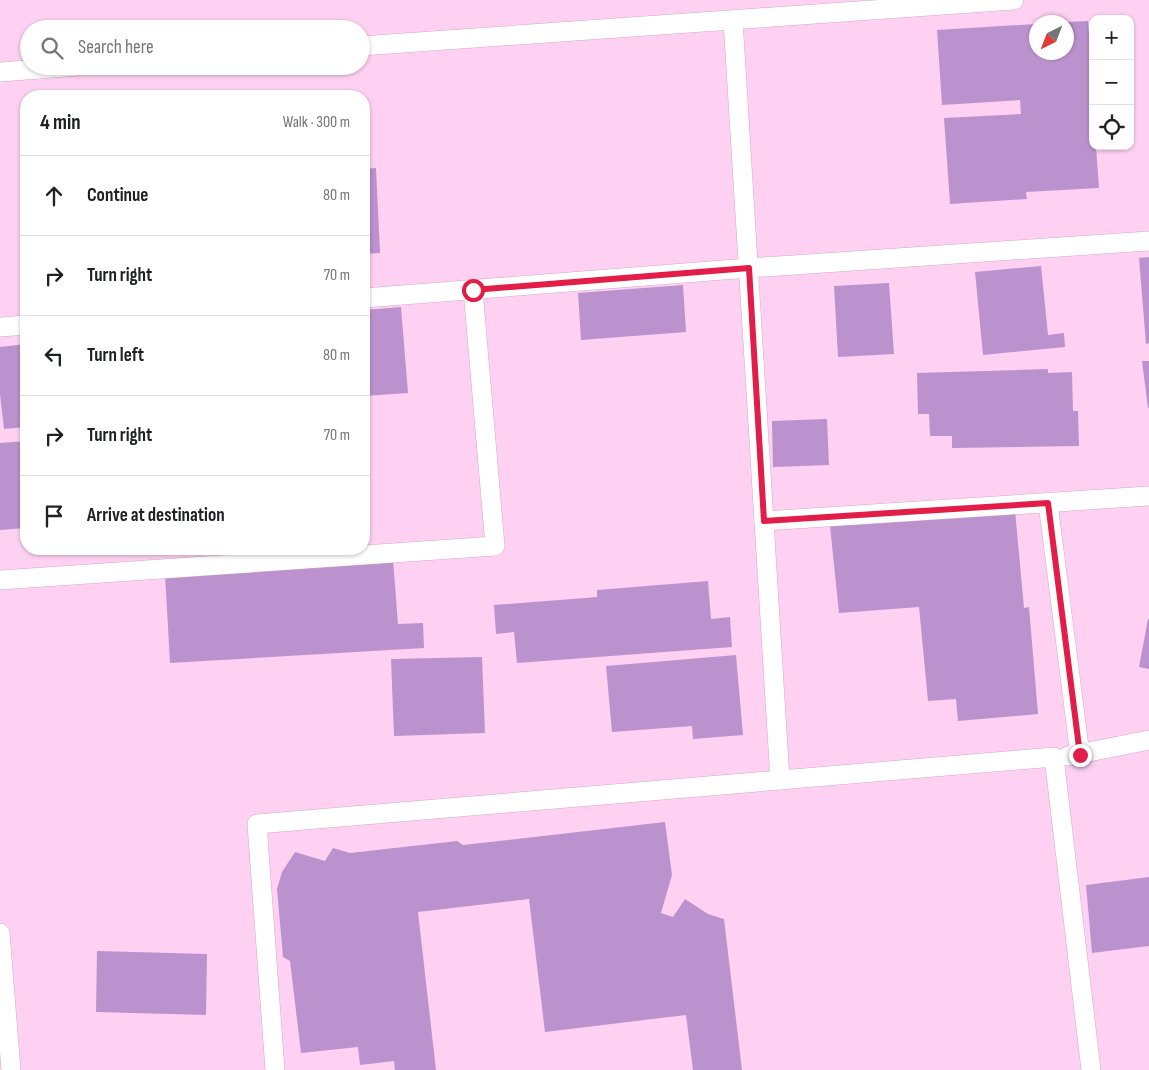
<!DOCTYPE html>
<html lang="en">
<head>
<meta charset="utf-8">
<style>
  :root { --surface:#fff; --page:#f2f2f2; --text:#202124; --muted:#757577; --line:#e0e0e0 }
  body { margin:0; font-family:"Sofia Sans Condensed",sans-serif; background:var(--page); color:var(--text) }
  .controls { position:absolute; right:15px; top:15px; display:grid; overflow:hidden; border-radius:10px; box-shadow:0 1px 4px #0004 }
  .controls button { width:45px; height:45px; display:grid; place-items:center; padding:0; border:0; border-bottom:1px solid var(--line); background:var(--surface); color:var(--text); font:25px sans-serif }
  .compass { position:absolute; left:1029px; top:15px; width:45px; height:45px; border-radius:50%; background:var(--surface); box-shadow:0 1px 4px #0004; rotate:222deg }
  .stop { position:absolute; width:15px; height:15px; margin:-11px; border:4px solid #e11d48; border-radius:50%; background:#fff }
  .stop.end { background:#e11d48; border-color:#fff; box-shadow:0 1px 5px #0008 }
  .list { margin:0; padding:0; list-style:none }
  h2 { display:flex; justify-content:space-between; align-items:center; height:65px; margin:0; padding:0 20px; font-size:21px }
  h2 small { font-size:16px; font-weight:400; color:var(--muted) }
  .list li { display:grid; grid-template-columns:32px 1fr auto; gap:15px; align-items:center; box-sizing:border-box; height:80px; padding:0 20px; border-top:1px solid var(--line) }
  .list b { display:block; font-size:19px; white-space:nowrap }
  .list em { font-size:16px; font-style:normal; color:var(--muted) }
  .icon { flex:none; width:28px; height:28px; fill:none; stroke:currentColor; stroke-width:2; stroke-linecap:round; stroke-linejoin:round }
  .map { position:relative; flex:none; width:1149px; height:1070px; overflow:hidden }
  .search { position:absolute; background:var(--surface); box-shadow:0 1px 4px #0004; left:20px; top:20px; width:350px; height:55px; display:flex; align-items:center; gap:12px; box-sizing:border-box; padding:0 18px; border-radius:28px; color:var(--muted); font-size:19px }
  .panel { position:absolute; background:var(--surface); box-shadow:0 1px 4px #0004; left:20px; top:90px; width:350px; height:465px; border-radius:20px }
  .map>svg:first-child { display:block }
</style>
</head>
<body>
<div class="map">
<svg width="1149" height="1070" viewBox="0 0 1149 1070">
  <rect width="100%" height="100%" fill="#fed1f2"/>
  <g fill="#bb92cd">
    <path d="M1088,21L1093,93V146H1096L1099,188L1026,192L1027,199L950,204L944,118L1021,114L1020,100L942,105L937,30L1036,24V52H1066V22Z"/>
    <path d="M376,168L380,253L364,254V169Z"/>
    <path d="M1149,257V343L1146,344L1139,258Z"/>
    <path d="M1041,266L1048,335L1064,333L1065,347L983,355L975,272Z"/>
    <path d="M889,283L894,354L838,357L834,286Z"/>
    <path d="M683,285L686,332L581,340L578,293Z"/>
    <path d="M401,307L408,393L364,396V310Z"/>
    <path d="M26,344V427L4,429L0,394V347Z"/>
    <path d="M1142,361H1149V408H1148Z"/>
    <path d="M1048,369V373L1072,372L1073,411H1078L1079,446L952,448V436H930L929,414H918L917,373Z"/>
    <path d="M827,419L829,465L773,467L772,421Z"/>
    <path d="M26,441V528L0,530V443Z"/>
    <path d="M1015,510L1024,608L1029,607L1038,714L958,721L956,699L928,701L919,607L839,613L830,526Z"/>
    <path d="M393,560L398,624L423,623L424,648L170,663L165,574Z"/>
    <path d="M708,581L711,619L730,617L732,647L517,663L514,632L496,634L494,605L597,597V590Z"/>
    <path d="M1148,619H1149V669L1139,667Z"/>
    <path d="M736,655L743,735L693,739L692,726L612,732L606,666Z"/>
    <path d="M482,657L485,733L394,736L391,659Z"/>
    <path d="M665,822L672,875L661,913L673,917L685,899L708,914L724,919L742,1070H693L686,1015L545,1032L529,899L418,912L436,1070H395L394,1061L360,1065L358,1047L301,1053L290,961L283,957L277,889L282,872L295,852L325,861L333,848L350,853L457,841L463,845Z"/>
    <path d="M1149,877V946L1092,953L1086,885Z"/>
    <path d="M97,951L207,954L206,1015L96,1012Z"/>
  </g>
  <g fill="none" stroke-linecap="round" stroke-linejoin="round">
    <g stroke="#d4a9c9" stroke-width="20">
      <g id="minor">
        <path d="M733,20L780,780"/>
        <path d="M361,46L1014,0"/>
        <path d="M0,72L78,66"/>
        <path d="M364,298L749,268L1149,241"/>
        <path d="M0,327L26,325"/>
        <path d="M1048,503L1080,755"/>
        <path d="M764,521L1149,496"/>
        <path d="M0,580L495,546L473,290"/>
        <path d="M1068,756L1149,740"/>
        <path d="M0,933L11,1070"/>
        <path d="M275,1070L257,824L1054,757L1091,1070"/>
      </g>
    </g>
    <use href="#minor" stroke="#fff" stroke-width="19"/>
  </g>
  <g fill="none" stroke-linecap="round" stroke-linejoin="round">
    <path stroke="#e11d48" stroke-width="6" d="M473,290L749,268L764,521L1048,503L1080,755"/>
  </g>
</svg>
<div class="controls">
<button>+</button>
<button>−</button>
<button><svg class="icon" aria-label="locate" viewBox="0 0 24 24"><circle cx="12" cy="12" r="6"/><path d="M12 2v4M12 18v4M2 12h4M18 12h4"/></svg></button>
</div>
<svg class="compass" viewBox="-18 -18 36 36"><path d="M0-13l5 13h-10z" fill="#e53935"/><path d="M0 13l5-13h-10z" fill="#757577"/></svg>
<div class="stop" style="left:473px;top:290px"></div>
<div class="stop end" style="left:1080px;top:755px"></div>
<div class="search"><svg class="icon" aria-label="search" viewBox="0 0 24 24"><circle cx="10" cy="10" r="6"/><path d="M15 15l6 6"/></svg>Search here</div>
<section class="panel">
<h2>4 min<small>Walk · 300 m</small></h2>
<ul class="list">
<li><svg class="icon" aria-label="ahead" viewBox="0 0 24 24"><path d="M12 20V5M6 11l6-6 6 6"/></svg><div><b>Continue</b></div><em>80 m</em></li>
<li><svg class="icon" aria-label="right" viewBox="0 0 24 24"><path d="M7 20v-9h11M14 6l5 5-5 5"/></svg><div><b>Turn right</b></div><em>70 m</em></li>
<li><svg class="icon" aria-label="left" viewBox="0 0 24 24"><path d="M17 20v-9H6M10 6l-5 5 5 5"/></svg><div><b>Turn left</b></div><em>80 m</em></li>
<li><svg class="icon" aria-label="right" viewBox="0 0 24 24"><path d="M7 20v-9h11M14 6l5 5-5 5"/></svg><div><b>Turn right</b></div><em>70 m</em></li>
<li><svg class="icon" aria-label="arrive" viewBox="0 0 24 24"><path d="M6 21V4h12l-3 4 3 4H6"/></svg><div><b>Arrive at destination</b></div></li>
</ul>
</section>
</div>
</body>
</html>
